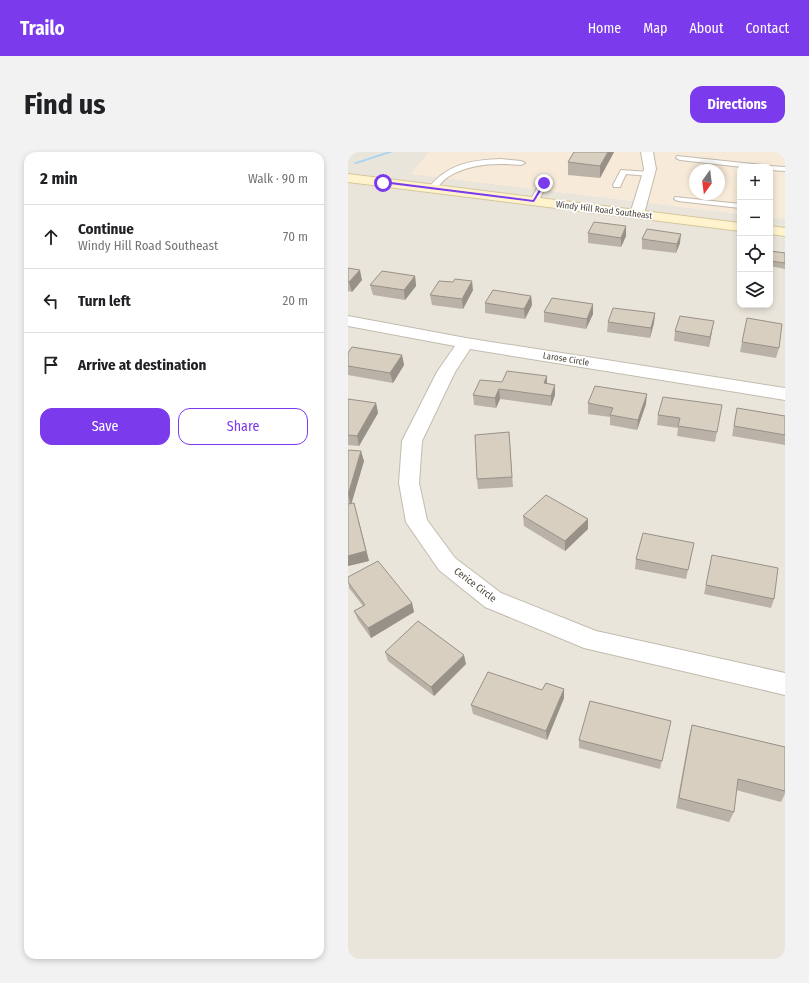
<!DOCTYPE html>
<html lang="en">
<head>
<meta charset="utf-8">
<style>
  :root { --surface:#fff; --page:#f2f2f2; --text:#202124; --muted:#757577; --line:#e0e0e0; --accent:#7c3aed }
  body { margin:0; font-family:"Fira Sans Condensed",sans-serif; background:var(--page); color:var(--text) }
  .controls { position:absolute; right:12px; top:12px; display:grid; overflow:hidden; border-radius:8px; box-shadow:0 2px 6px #0003 }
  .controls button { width:36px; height:36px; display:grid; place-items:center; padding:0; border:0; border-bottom:1px solid var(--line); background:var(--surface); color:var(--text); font:20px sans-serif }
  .compass { position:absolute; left:341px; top:12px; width:36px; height:36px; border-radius:50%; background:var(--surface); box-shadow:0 2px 6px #0003; rotate:194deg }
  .stop { position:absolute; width:12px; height:12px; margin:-9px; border:3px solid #7c3aed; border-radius:50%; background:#fff }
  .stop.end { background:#7c3aed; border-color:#fff; box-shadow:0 1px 4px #0008 }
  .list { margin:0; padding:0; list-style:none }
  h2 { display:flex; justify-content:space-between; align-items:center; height:52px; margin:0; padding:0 16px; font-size:17px }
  h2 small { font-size:13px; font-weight:400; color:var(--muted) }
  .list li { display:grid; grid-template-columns:26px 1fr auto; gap:12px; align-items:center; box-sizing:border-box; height:64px; padding:0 16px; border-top:1px solid var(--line) }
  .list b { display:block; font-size:15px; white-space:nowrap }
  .list p { margin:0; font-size:13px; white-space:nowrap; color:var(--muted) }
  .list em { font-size:13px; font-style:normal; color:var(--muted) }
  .actions { display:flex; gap:8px; padding:12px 16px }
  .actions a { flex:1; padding:9px 0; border:1px solid var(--accent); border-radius:12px; text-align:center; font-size:14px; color:var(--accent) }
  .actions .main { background:var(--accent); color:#fff }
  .icon { flex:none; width:22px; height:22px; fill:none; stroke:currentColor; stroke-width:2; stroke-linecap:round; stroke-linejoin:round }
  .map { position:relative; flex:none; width:437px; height:807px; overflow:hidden; border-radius:12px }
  header { display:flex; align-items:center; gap:24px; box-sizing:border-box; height:56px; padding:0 20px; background:var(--accent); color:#fff }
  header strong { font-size:19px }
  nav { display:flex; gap:22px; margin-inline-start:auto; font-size:14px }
  .intro { display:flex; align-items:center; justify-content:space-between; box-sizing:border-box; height:96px; padding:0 24px }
  h1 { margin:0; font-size:28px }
  .button { padding:10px 18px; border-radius:12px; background:var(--accent); color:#fff; font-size:14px; font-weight:700 }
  main { display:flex; gap:24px; padding:0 24px }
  aside { flex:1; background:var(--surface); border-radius:12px; box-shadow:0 2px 6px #0003 }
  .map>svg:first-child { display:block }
</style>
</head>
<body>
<header>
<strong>Trailo</strong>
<nav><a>Home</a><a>Map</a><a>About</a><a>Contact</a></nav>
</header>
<div class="intro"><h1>Find us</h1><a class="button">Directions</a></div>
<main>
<aside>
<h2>2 min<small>Walk · 90 m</small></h2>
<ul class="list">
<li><svg class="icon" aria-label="ahead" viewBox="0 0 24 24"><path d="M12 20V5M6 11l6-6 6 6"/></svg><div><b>Continue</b><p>Windy Hill Road Southeast</p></div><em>70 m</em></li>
<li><svg class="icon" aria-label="left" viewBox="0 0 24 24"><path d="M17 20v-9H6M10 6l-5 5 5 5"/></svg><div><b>Turn left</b></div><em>20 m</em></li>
<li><svg class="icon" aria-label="arrive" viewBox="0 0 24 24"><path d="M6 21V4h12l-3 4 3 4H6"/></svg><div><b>Arrive at destination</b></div></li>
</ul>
<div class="actions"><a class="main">Save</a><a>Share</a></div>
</aside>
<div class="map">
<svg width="437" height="807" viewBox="0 0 437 807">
  <rect width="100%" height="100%" fill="#f6f3ec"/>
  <path fill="#eae5da" d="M0,0H81L64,22L392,62V153H422V65L437,67V807H0Z"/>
  <path fill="#f7ead8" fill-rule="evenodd" d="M81,0H437V67L422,65V15H392V62L63,22ZM347,18H371V42H347Z"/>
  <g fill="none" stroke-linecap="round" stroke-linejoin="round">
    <path fill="#a9d4f2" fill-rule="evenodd" d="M39,0H45L8,12L5,11Z"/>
    <g stroke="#c2bbae" stroke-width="2">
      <g id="service">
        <path d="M329,4L414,13L418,15H394L332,8L328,6Z"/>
        <path d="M153,7L173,9L177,11L173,13C148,11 122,11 100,25C94,28 90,37 84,39L80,37C98,12 124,8 153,7Z"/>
        <path d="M422,14L437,15V19L422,18V15H419Z"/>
        <path d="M273,18L301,20L305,22L301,24L278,22L272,35H266L265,33Z"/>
        <path d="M193,29H199L200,31L189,51H183L182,49Z"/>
        <path d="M327,45L392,52V56L330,49L326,47Z"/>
      </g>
    </g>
    <g stroke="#c2bbae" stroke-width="2">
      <g id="minor">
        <path d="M293,0H305L308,17L296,62L294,65H284L282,62L296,17Z"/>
        <path d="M0,164L118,186L437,236V248L122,197L107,220L74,289L71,331L79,368L107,406L153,441L248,479L437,521V543L236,496L137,455L91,418L58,370L51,331L54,289L89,220L107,194L0,174Z"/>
      </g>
    </g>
    <g stroke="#d6c79b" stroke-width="2">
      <g id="secondary">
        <path d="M0,22L392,71V79L0,30Z"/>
        <path d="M422,74L437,76V84L422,82Z"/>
      </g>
    </g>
    <use href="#service" fill="#fff" fill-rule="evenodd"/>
    <use href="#minor" fill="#fff" fill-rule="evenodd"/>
    <use href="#secondary" fill="#fff3cd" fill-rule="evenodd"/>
  </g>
  <g fill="#bab2a6">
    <path d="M226,0H266L252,26L220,23V10Z"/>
    <path d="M240,81L278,84L273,95L240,91Z"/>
    <path d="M294,87L332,91L328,101L294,97Z"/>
    <path d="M422,99L437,101V117L422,114Z"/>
    <path d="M0,116L14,128L4,140L0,139Z"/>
    <path d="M67,124L68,134L57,148L25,143L22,133Z"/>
    <path d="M125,138L115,157L84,153L82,143Z"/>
    <path d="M183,144L184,153L177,167L137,161V151Z"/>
    <path d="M196,160L245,162L238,177L196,170Z"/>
    <path d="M307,161L306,171L302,186L259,180L260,170Z"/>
    <path d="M399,166L431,196L428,206L392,200Z"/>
    <path d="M327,179H364L361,195L326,189Z"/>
    <path d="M0,201L54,203L56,213L45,231L0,223Z"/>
    <path d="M199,224V231L207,233V243L203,254L152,247L148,256L126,253L125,243L154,230Z"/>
    <path d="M315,245L369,280L367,290L329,284L330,276L309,273L310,263Z"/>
    <path d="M0,247L28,251L30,261L11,294L0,293Z"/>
    <path d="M240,251L298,252L289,278L262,273V265L240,262Z"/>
    <path d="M389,256L437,264V293L384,284Z"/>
    <path d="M161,280L165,335L130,337L129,327Z"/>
    <path d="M0,298L16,309L3,352L6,351L21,409L0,414Z"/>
    <path d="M175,364L240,377L217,399L176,374Z"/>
    <path d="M346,391L338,427L287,417L288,407Z"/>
    <path d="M364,403L426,447L423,456L356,442Z"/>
    <path d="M0,425L64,451L66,460L23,486L10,468L6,459L15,454L1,436Z"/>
    <path d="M37,500L118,512L86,544L40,509Z"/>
    <path d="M216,546L199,588L125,562L123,553Z"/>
    <path d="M323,569L312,617L231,596V588Z"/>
    <path d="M344,573L437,595V642L433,650L388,638L386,660L381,670L328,656L341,585Z"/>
  </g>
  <g fill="#979187">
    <path d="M260,0H266L252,26V14Z"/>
    <path d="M278,74V84L273,95V86Z"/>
    <path d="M333,82L332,91L328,101L329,92Z"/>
    <path d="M12,118L14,128L4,140L1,130Z"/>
    <path d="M67,124L68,134L57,148L56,138Z"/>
    <path d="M124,129L125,138L115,157L114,147Z"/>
    <path d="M183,144L184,153L177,167L176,157Z"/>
    <path d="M245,152V162L238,177L239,167Z"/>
    <path d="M307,161L306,171L302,186L303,176Z"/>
    <path d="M366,169L364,179L361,195L362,185Z"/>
    <path d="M54,203L56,213L45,231L42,221Z"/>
    <path d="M199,224V234L196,231Z"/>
    <path d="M207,233V243L203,254V244Z"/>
    <path d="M151,237L152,247L148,256L147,246Z"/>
    <path d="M299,242L298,252L289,278L290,268Z"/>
    <path d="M28,251L30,261L11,294L9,284Z"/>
    <path d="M13,299L16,309L3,353L0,343Z"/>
    <path d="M6,351L21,409L0,414V404Z"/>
    <path d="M240,367V377L217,399V389Z"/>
    <path d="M64,451L66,460L23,486L20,476Z"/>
    <path d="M116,503L118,512L86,544L83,535Z"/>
    <path d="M216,537V546L199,588L198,579Z"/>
  </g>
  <g fill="#d8cfc1" stroke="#979187">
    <path d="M226,0H260L252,14L220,10Z"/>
    <path d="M246,70L278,74L273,86L240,81Z"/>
    <path d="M299,77L333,82L329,92L294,87Z"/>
    <path d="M422,99L437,101V111L422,109Z"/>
    <path d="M0,116L12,118L1,130H0Z"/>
    <path d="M34,119L67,124L56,138L22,133Z"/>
    <path d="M107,127L124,129L114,147L82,143L91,129L105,130Z"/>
    <path d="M145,138L183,144L176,157L137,151Z"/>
    <path d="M204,146L245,152L239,167L196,160Z"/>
    <path d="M265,156L307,161L303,176L260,170Z"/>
    <path d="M332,164L366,169L362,185L327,179Z"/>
    <path d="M399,166L434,172L431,196L394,190Z"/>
    <path d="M4,195L54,203L42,221L0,214V201Z"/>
    <path d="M159,219L199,224L196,231L207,233L203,244L151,237L147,246L125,243L132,228L154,230Z"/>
    <path d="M247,234L299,242L290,268L262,263L265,256L240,251Z"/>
    <path d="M315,245L374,253L369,280L330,274L332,266L310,263Z"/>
    <path d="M0,247L28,251L9,284L0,283Z"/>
    <path d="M389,256L437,264V283L386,274Z"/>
    <path d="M161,280L164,325L129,327L127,283Z"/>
    <path d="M0,298L13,299L0,343Z"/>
    <path d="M198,343L240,367L217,389L175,364Z"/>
    <path d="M6,351L18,399L0,404V352Z"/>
    <path d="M295,381L346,391L340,418L288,407Z"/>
    <path d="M364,403L430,416L426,447L358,433Z"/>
    <path d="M30,409L64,451L20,476L6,459L17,453L0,430V425Z"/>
    <path d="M70,469L116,503L83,535L37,500Z"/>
    <path d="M140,520L194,538L198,531L216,537L198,579L123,553Z"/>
    <path d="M242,549L323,569L314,609L231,588Z"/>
    <path d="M344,573L437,595V639L390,627L386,660L331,646Z"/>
  </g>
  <path fill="#7c3aed" d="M196,29L198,31L186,50L34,31L35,29L185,48Z"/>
  <g text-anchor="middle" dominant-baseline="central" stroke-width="3.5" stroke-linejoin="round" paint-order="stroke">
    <g font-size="9" fill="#4b4439" stroke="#fff">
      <text transform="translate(256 58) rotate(7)">Windy Hill Road Southeast</text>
      <text transform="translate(218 207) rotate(9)">Larose Circle</text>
    </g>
    <g font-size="10" fill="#4b4439" stroke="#fff">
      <text transform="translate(127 433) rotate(37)">Cerice Circle</text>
    </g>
  </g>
</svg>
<div class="controls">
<button>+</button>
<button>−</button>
<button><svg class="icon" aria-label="locate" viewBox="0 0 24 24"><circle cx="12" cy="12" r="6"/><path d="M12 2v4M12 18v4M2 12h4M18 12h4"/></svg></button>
<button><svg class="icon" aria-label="layers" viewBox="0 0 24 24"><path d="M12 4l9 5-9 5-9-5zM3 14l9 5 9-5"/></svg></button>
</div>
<svg class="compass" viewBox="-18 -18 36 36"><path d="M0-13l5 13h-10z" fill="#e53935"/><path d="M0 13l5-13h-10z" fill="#757577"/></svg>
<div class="stop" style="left:35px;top:31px"></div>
<div class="stop end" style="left:196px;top:31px"></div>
</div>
</main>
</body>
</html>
